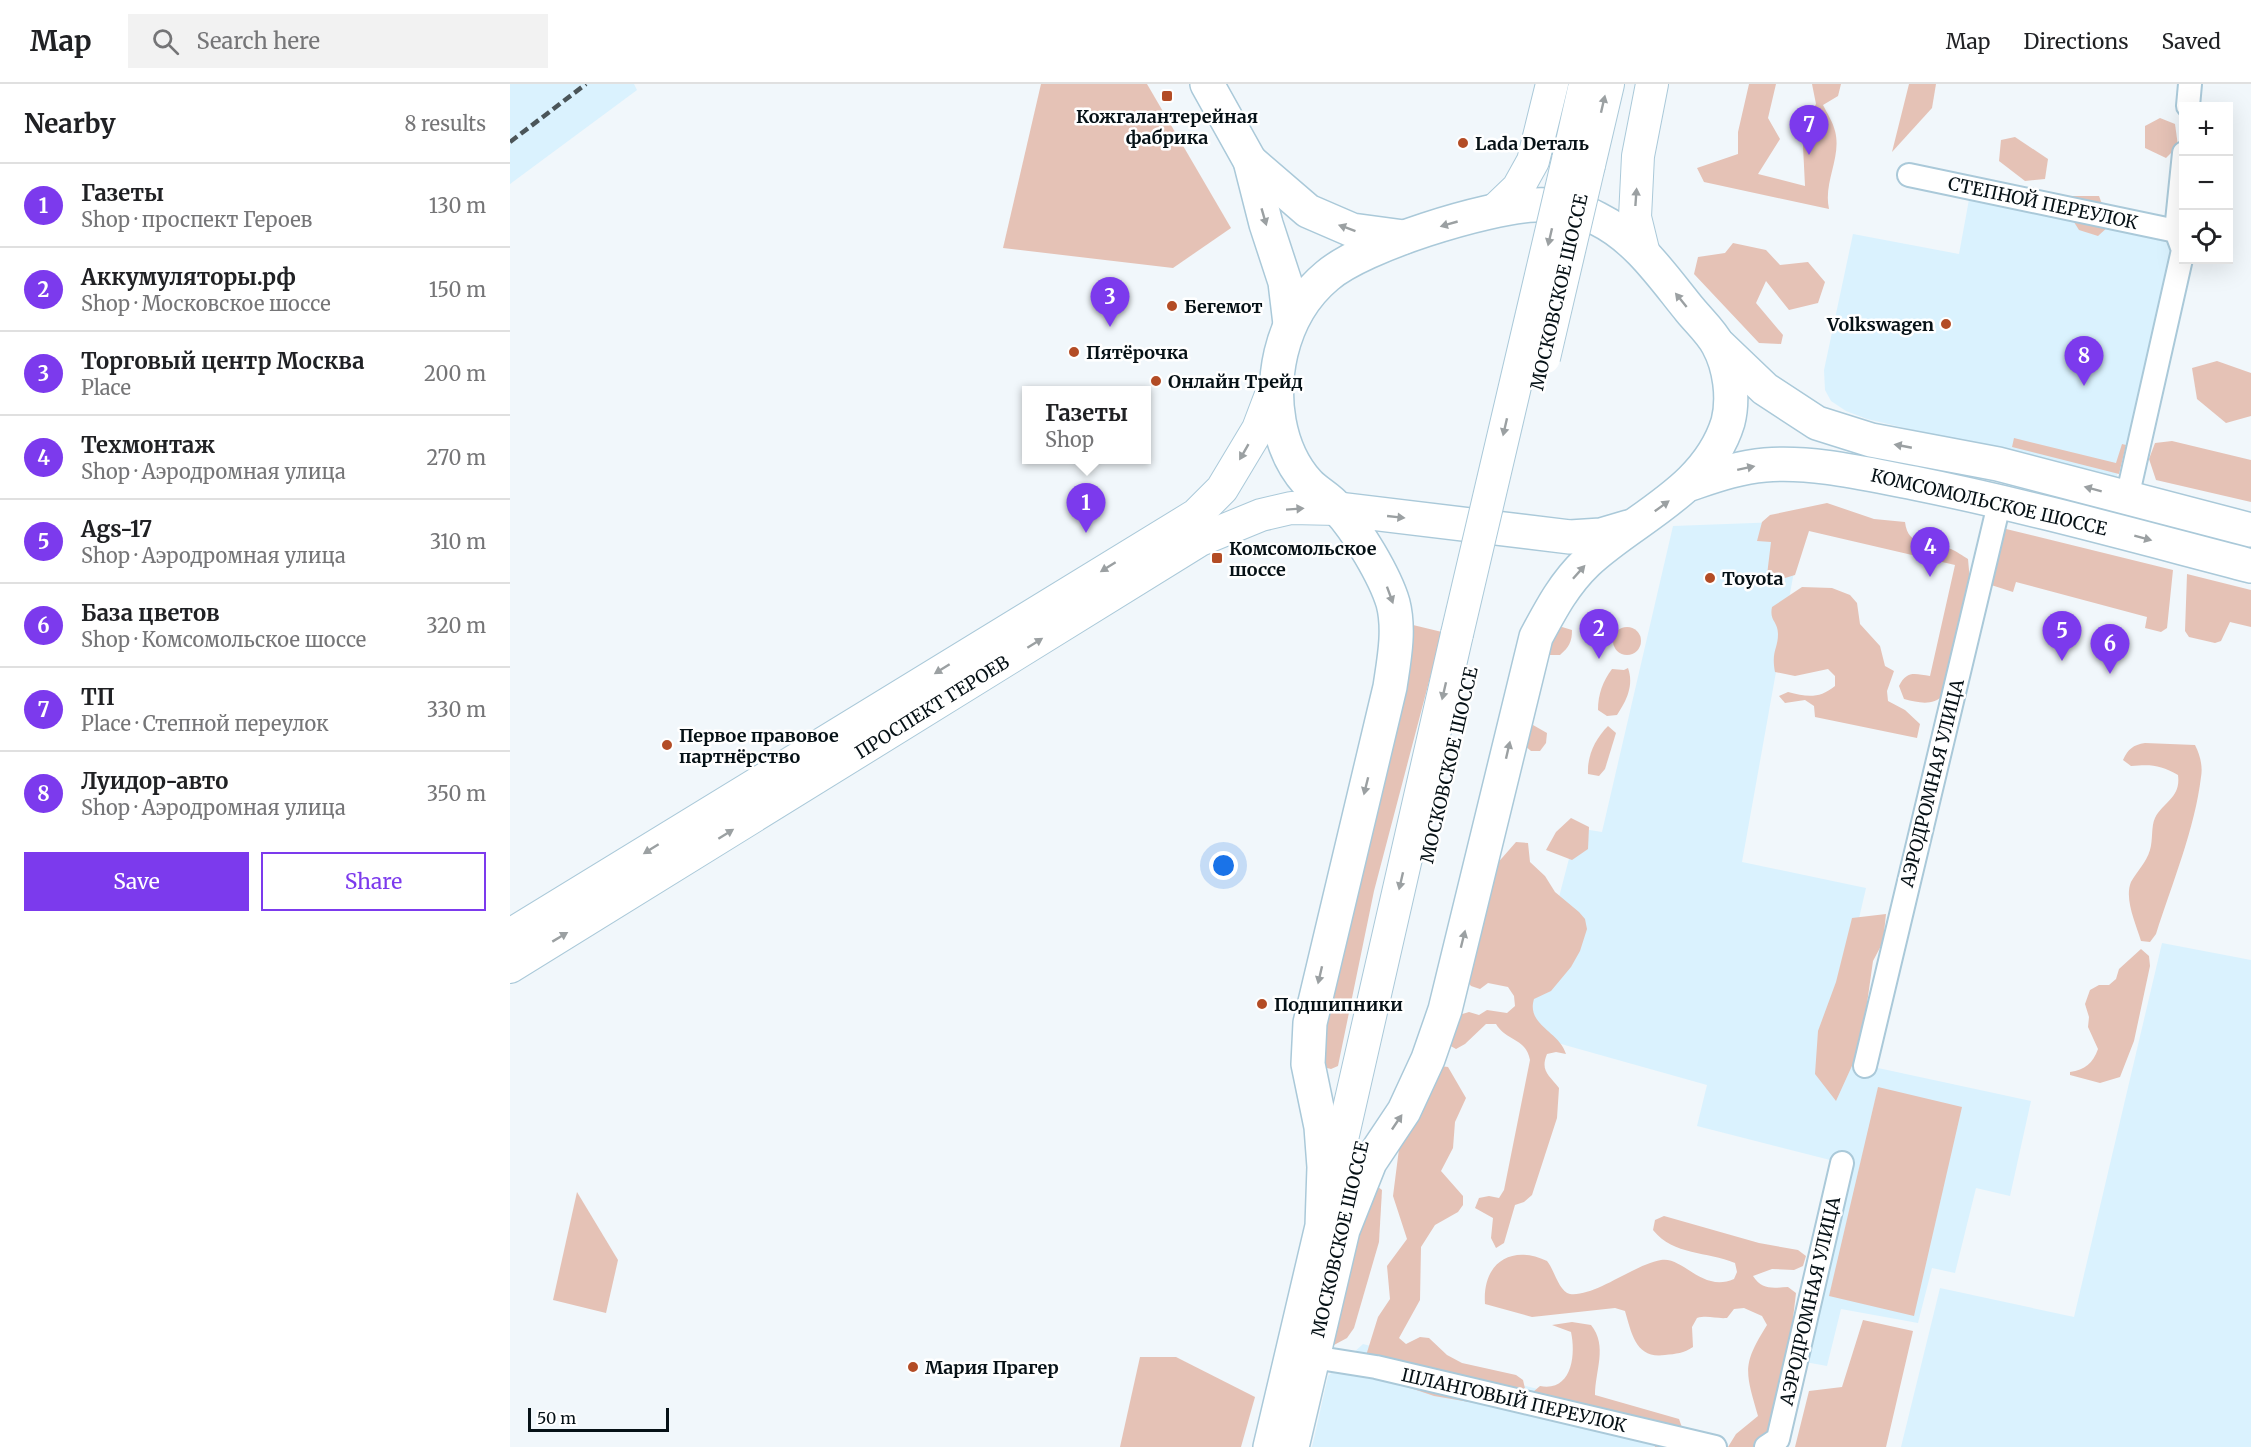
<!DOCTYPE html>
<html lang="en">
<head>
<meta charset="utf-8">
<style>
  :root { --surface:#fff; --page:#f2f2f2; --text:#202124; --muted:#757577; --line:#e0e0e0; --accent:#7c3aed }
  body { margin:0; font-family:Merriweather,serif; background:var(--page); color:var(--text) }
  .controls { position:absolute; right:18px; top:18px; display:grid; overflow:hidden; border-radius:0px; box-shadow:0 6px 24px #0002 }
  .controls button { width:54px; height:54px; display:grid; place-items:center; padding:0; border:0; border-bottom:2px solid var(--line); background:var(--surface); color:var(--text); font:30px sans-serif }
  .scale { position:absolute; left:18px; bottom:15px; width:141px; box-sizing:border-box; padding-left:6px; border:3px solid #061116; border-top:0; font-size:16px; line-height:21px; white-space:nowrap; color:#061116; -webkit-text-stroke:4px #fff; paint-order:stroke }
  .you { position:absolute; left:714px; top:782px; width:21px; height:21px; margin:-15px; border:4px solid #fff; border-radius:50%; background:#1a73e8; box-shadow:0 0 0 9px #1a73e833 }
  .badge { display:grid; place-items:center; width:39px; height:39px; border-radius:50%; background:var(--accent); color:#fff; font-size:20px; font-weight:700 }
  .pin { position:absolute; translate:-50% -50px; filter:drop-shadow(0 2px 3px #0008) }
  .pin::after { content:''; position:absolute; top:32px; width:21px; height:18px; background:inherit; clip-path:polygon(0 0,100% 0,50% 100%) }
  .popup { position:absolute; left:512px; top:302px; width:129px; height:78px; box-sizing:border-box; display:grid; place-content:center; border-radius:0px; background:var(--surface); filter:drop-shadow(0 2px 4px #0005); font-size:20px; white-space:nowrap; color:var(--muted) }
  .popup b { font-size:22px; color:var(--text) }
  .popup::after { content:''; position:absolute; left:50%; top:100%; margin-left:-12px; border:12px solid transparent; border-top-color:var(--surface) }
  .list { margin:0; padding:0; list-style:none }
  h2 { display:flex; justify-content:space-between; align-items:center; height:78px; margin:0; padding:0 24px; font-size:26px }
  h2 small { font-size:20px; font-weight:400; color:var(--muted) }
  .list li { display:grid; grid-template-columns:39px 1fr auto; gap:18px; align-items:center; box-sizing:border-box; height:84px; padding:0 24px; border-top:2px solid var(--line) }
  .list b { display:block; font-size:22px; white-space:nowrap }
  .list p { margin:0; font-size:20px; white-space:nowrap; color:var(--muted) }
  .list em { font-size:20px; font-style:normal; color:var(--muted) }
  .actions { display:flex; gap:12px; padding:18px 24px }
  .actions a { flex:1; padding:14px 0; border:2px solid var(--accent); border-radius:0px; text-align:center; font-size:21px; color:var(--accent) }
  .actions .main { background:var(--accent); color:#fff }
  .icon { flex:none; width:33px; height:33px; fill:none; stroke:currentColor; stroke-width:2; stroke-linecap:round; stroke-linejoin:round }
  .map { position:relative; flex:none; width:1741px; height:1363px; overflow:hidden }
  header { display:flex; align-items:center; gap:36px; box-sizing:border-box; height:84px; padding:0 30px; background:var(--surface); border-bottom:2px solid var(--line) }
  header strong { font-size:28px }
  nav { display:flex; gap:33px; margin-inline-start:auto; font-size:21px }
  .search { width:420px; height:54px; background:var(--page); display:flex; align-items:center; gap:15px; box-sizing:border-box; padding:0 21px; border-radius:0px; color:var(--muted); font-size:22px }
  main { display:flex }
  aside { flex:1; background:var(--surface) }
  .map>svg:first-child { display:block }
</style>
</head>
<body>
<header>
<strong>Map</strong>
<div class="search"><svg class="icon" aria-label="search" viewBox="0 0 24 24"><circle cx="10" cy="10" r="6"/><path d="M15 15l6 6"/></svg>Search here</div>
<nav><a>Map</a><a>Directions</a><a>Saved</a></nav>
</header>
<main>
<aside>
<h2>Nearby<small>8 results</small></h2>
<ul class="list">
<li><span class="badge">1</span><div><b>Газеты</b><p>Shop · проспект Героев</p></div><em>130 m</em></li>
<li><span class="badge">2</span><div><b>Аккумуляторы.рф</b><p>Shop · Московское шоссе</p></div><em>150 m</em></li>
<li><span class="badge">3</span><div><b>Торговый центр Москва</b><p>Place</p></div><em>200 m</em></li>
<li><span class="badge">4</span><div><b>Техмонтаж</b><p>Shop · Аэродромная улица</p></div><em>270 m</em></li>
<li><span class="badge">5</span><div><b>Ags-17</b><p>Shop · Аэродромная улица</p></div><em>310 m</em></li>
<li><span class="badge">6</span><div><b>База цветов</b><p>Shop · Комсомольское шоссе</p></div><em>320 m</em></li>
<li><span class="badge">7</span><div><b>ТП</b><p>Place · Степной переулок</p></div><em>330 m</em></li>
<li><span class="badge">8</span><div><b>Луидор-авто</b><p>Shop · Аэродромная улица</p></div><em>350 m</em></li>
</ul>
<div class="actions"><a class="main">Save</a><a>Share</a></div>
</aside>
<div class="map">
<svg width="1741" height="1363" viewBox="0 0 1741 1363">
  <rect width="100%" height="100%" fill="#f1f7fb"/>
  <g fill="#daf2fe">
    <path d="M0,0H124L127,6L0,100Z"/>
    <path d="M1460,110L1646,152L1661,162L1665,179L1635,308L1606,394L1357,335L1336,327L1321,317L1315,306L1314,286L1343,150L1449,170Z"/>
    <path d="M1293,437L1232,778L1356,804L1317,973L1521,1017L1500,1112L1466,1104L1445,1189L1422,1184L1408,1239L1331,1225L1317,1282L1295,1278L1332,1079L1187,1042L1197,1001L1044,958L1019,928L1067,744L1092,748L1163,442Z"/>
    <path d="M1652,859L1741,876V1363H1391L1430,1204L1564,1233Z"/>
    <path d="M853,1260L1206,1351L1215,1363H802L818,1292Z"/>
  </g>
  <g fill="#e5c2b6">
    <path d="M531,0H637L721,144L663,184L493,164Z"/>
    <path d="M1239,0H1266L1258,34L1270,55L1248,90L1295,102L1292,42L1306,20L1302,0H1331L1328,12L1313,21C1317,29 1323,38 1325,47C1332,73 1313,98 1319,125L1194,98L1187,84L1228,70V48Z"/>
    <path d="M1399,0H1426L1422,24L1382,68Z"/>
    <path d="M1650,34L1665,40L1668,62L1656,74L1635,64V42Z"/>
    <path d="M1505,53L1538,75L1535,95L1515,97L1489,77L1491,56Z"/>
    <path d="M1562,112H1589L1600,141L1588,152L1569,146L1557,127Z"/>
    <path d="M1223,159L1256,166L1270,181L1298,178L1315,198L1308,219L1279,226L1256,197L1246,219L1273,251L1271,260L1249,259L1184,190L1188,173L1215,169Z"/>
    <path d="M1707,277L1741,289V332L1716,339L1687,315L1682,284Z"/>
    <path d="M1504,354L1606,379L1612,360L1616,361L1609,390L1502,363Z"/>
    <path d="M1662,357L1741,376V418L1646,396L1639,375L1645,359Z"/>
    <path d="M1317,419L1364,435L1395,438C1398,464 1421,459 1441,465C1446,467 1453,472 1458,475L1460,497L1434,611C1422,622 1410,619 1394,615L1389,602C1397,586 1405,590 1420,592L1445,481L1299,447L1285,491L1275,494L1257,491L1261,458L1247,457L1252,438L1260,431Z"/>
    <path d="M1492,444L1663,486L1657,544L1651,548L1635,544L1637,533L1506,498L1503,508L1478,500Z"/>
    <path d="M1677,490L1741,506V543L1720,538L1711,557L1705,559L1679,553L1675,547Z"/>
    <path d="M1292,503L1322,504L1340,511L1347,519L1350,540L1370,562L1375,582L1384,587L1377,607L1378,617L1395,626L1410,640L1407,654L1305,633L1304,622L1295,616L1275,619L1269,612L1278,608C1297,613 1309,615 1325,602V592L1318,585L1285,592L1265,588C1261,567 1268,565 1268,550C1268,537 1259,537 1262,523Z"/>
    <path d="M903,541L932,548L864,807L828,982L821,985L809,982L815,913Z"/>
    <circle cx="1117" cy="557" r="14"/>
    <path d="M1052,543L1062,546C1062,558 1059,563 1050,571H1040L1031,565L1042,545Z"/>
    <path d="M1118,584C1124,601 1117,616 1107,631L1097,632L1088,626C1088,610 1093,597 1102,585L1114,586Z"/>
    <path d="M1023,641L1037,649L1036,659L1030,667H1021L1013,660Z"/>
    <path d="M1098,642L1106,649L1095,685L1089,692L1078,690C1077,672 1085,655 1098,642Z"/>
    <path d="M1635,659L1685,661C1690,671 1693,682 1691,693C1685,744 1662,800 1646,850L1640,858L1631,857C1626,840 1614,815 1621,798C1627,787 1636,779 1640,766C1643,757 1641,742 1645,734C1654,717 1671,714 1668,691C1651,681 1641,680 1621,682L1613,676C1618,665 1623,661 1635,659Z"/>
    <path d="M1061,734L1079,743L1078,765L1062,776L1036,766L1046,748Z"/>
    <path d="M1006,758L1018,759L1020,778L1035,792L1045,808L1069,828L1075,835L1077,845L1070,867L1061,883L1041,907L1024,915C1016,941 1049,947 1056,970L1046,968L1037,970C1030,987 1039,991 1049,1004L1047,1034L1022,1111L1014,1118L1005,1121L994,1159L986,1164L981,1154L983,1134L965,1124L969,1114L979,1112L989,1114L994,1106L1020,976C1016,954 996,957 986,940H976L955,960L946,965L937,960L949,931L959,928L969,931L977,926L997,929L1005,922L1004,912L998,903L978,899L970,905L961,902L955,894L985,782Z"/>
    <path d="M1376,830L1373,858L1363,877L1351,962L1326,1017L1305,990L1308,947L1326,898L1342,834Z"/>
    <path d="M1631,865L1639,872L1640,882L1624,957L1610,993L1590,999L1560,991V988C1575,986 1583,979 1588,965L1578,943L1579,933L1575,920L1580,906L1589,901H1599L1606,895L1609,885Z"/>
    <path d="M930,982L938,983L956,1014L945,1038L943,1064L931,1087L953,1112V1121L948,1128L925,1141L911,1163L910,1216L889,1254L896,1260L910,1253L919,1254L937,1271L952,1279L1006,1291L1013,1296L1017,1313L1006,1326L924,1312L856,1289L854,1278L868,1233L880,1215L877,1182L897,1155L883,1112L890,1057Z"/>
    <path d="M1368,1003L1452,1023L1404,1232L1319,1212Z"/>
    <path d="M863,1099L872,1106L869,1158L844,1244L837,1254L824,1261L823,1227Z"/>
    <path d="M67,1108L108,1176L96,1229L43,1216Z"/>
    <path d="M1154,1132L1249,1159L1288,1166L1296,1172L1293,1182L1284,1186L1262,1185L1243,1192C1252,1206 1262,1204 1278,1203L1286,1209L1268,1363H1218L1226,1350L1248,1332C1235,1287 1232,1281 1257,1241L1252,1232L1234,1224L1224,1225L1217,1234C1206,1235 1198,1231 1187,1234L1182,1243L1183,1263C1174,1269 1166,1270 1155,1271C1126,1275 1122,1251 1115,1227L1105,1224L1022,1233L975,1220C972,1179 1001,1160 1037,1177C1044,1185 1049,1208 1060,1210C1085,1213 1125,1180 1151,1176C1173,1172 1192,1209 1224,1195L1227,1188L1225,1179C1197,1167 1164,1172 1143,1146L1145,1136Z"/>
    <path d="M1353,1236L1403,1247L1376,1363H1285L1299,1307L1332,1303Z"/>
    <path d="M1062,1238L1081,1241C1098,1262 1085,1287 1085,1311L1169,1335L1179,1363H1145L1144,1356L1024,1318L1023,1308L1030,1302C1062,1308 1066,1271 1061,1248L1042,1241Z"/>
    <path d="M630,1273H666L745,1313L731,1363H610Z"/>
  </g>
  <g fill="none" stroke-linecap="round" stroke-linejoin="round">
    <g stroke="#aac9d9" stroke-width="26">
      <g id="street">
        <path d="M1678,22L1680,0"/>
        <path d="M1399,91L1666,147"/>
        <path d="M1617,414L1673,166L1666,147L1674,69"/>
        <path d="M1355,982L1490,416"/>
        <path d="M803,1273L866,1283L1205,1363"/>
        <path d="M1256,1363L1268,1355L1332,1079"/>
      </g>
    </g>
    <g stroke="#aac9d9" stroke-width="34">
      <g id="secondary">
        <path d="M1058,76L1075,0"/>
        <path d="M1079,81L1098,0"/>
        <path d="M984,127L1008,104L1023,77L1042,0"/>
        <path d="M1134,170L1125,133L1128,72L1142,0"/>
        <path d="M0,851L686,431L712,405L748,345L767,295"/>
        <path d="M0,883L690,456L751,431L781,424L828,425"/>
        <path d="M820,1108L947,550"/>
      </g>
    </g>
    <g stroke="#aac9d9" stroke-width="36">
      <g id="primary">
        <path d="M697,0L740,77L756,140L775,198L780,240"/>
        <path d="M740,77L798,127L842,146L894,153"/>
        <path d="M1210,262L1255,305L1307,339L1361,356L1488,380L1741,446"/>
        <path d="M1180,400C1204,392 1229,383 1255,381C1304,377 1356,390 1404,399C1518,422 1629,453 1741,482"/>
        <path d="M828,425L1060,453L1091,451L1118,443"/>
        <path d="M760,1363L812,1142L814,1083L811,1043L798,980L800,939L880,603C884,576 890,546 883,519C875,492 847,445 827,424C819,414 806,408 798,399C767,365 761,312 771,269C778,240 793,212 817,192C853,161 976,123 1025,121C1046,120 1069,125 1088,135C1127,154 1153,193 1180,226C1189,237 1202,249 1208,261C1220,283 1224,314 1218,338C1197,407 1125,433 1077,478C1054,500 1041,525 1026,553L935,926L918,975L894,1027L860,1078L833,1146L782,1363"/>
      </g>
    </g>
    <use href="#street" stroke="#fff" stroke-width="22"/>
    <use href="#secondary" stroke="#fff" stroke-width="32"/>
    <use href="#primary" stroke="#fff" stroke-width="33"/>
    <path stroke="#4b5559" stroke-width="4.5" stroke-dasharray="9 4.5" stroke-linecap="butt" d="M0,58L76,0"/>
    <g stroke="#aac9d9" stroke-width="34" stroke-linecap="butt">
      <g id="secondary-bridge">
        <path d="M1034,274L1079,81"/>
        <path d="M947,550L1058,76"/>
      </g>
    </g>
    <use href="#secondary-bridge" stroke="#fff" stroke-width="32"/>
  </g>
  <defs><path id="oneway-solid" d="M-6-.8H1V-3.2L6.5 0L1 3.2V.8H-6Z" transform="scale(1.5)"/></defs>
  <g fill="#9ba0a2">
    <use href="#oneway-solid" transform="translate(1093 20) rotate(-77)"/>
    <use href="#oneway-solid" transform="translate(1126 113) rotate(-86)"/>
    <use href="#oneway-solid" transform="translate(754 133) rotate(74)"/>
    <use href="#oneway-solid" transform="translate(939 140) rotate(164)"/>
    <use href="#oneway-solid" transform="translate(837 144) rotate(-160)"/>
    <use href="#oneway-solid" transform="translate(1040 153) rotate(103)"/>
    <use href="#oneway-solid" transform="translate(1171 216) rotate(-129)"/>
    <use href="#oneway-solid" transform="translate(995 343) rotate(103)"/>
    <use href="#oneway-solid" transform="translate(1393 362) rotate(-169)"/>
    <use href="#oneway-solid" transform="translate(734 368) rotate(120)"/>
    <use href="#oneway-solid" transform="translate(1236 384) rotate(-12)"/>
    <use href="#oneway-solid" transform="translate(1583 405) rotate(-165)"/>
    <use href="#oneway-solid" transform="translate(1152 422) rotate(-36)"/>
    <use href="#oneway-solid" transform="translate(785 425) rotate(-4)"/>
    <use href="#oneway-solid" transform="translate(886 433) rotate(6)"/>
    <use href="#oneway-solid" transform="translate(1633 454) rotate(15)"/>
    <use href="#oneway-solid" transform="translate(598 483) rotate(148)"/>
    <use href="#oneway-solid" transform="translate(1069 488) rotate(-48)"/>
    <use href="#oneway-solid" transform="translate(880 511) rotate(70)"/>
    <use href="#oneway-solid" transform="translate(525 559) rotate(-32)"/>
    <use href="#oneway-solid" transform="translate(432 585) rotate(148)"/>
    <use href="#oneway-solid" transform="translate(934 607) rotate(103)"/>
    <use href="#oneway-solid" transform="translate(998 666) rotate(-77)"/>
    <use href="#oneway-solid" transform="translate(856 702) rotate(104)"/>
    <use href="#oneway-solid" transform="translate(216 750) rotate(-32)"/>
    <use href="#oneway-solid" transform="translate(141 765) rotate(148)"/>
    <use href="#oneway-solid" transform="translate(891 797) rotate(103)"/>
    <use href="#oneway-solid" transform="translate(50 853) rotate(-31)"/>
    <use href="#oneway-solid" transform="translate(953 855) rotate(-76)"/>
    <use href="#oneway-solid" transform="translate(810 891) rotate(103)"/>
    <use href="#oneway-solid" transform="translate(887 1038) rotate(-56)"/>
  </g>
  <g fill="#b34c25" stroke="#fff" stroke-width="2">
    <rect x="651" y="6" width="12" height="12" rx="3"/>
    <circle cx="953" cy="59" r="6"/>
    <circle cx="662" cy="222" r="6"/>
    <circle cx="1436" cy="240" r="6"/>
    <circle cx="564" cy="268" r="6"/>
    <circle cx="646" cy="297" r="6"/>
    <rect x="701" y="468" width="12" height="12" rx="3"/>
    <circle cx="1200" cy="494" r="6"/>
    <circle cx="157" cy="661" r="6"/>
    <circle cx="752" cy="920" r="6"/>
    <circle cx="403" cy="1283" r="6"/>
  </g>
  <g text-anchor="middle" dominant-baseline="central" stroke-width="5" stroke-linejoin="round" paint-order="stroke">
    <g font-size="18" font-weight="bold" fill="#061116" stroke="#fff" text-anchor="start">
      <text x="657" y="32" text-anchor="middle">Кожгалантерейная<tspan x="657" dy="21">фабрика</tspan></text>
      <text x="965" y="59">Lada Dеталь</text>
      <text x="674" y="222">Бегемот</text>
      <text x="1424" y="240" text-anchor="end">Volkswagen</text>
      <text x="576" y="268">Пятёрочка</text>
      <text x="658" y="297">Онлайн Трейд</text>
      <text x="719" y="464">Комсомольское<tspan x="719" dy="21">шоссе</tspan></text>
      <text x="1212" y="494">Toyota</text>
      <text x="169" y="651">Первое правовое<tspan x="169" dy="21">партнёрство</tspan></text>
      <text x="764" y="920">Подшипники</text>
      <text x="415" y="1283">Мария Прагер</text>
    </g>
    <g font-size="18" fill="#061116" stroke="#fff">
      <text transform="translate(1533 119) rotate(12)">СТЕПНОЙ ПЕРЕУЛОК</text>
      <text transform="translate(1049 208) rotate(-77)">МОСКОВСКОЕ ШОССЕ</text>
      <text transform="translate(1479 418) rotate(13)">КОМСОМОЛЬСКОЕ ШОССЕ</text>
      <text transform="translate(422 623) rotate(-32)">ПРОСПЕКТ ГЕРОЕВ</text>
      <text transform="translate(939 681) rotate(-77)">МОСКОВСКОЕ ШОССЕ</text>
      <text transform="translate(1422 699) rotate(-76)">АЭРОДРОМНАЯ УЛИЦА</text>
      <text transform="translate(830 1155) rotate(-77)">МОСКОВСКОЕ ШОССЕ</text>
      <text transform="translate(1300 1217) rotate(-77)">АЭРОДРОМНАЯ УЛИЦА</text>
      <text transform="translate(1004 1316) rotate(13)">ШЛАНГОВЫЙ ПЕРЕУЛОК</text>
    </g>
  </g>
</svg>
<div class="controls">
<button>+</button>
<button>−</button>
<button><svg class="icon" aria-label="locate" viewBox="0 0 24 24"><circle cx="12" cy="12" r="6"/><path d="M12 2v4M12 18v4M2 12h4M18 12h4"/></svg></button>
</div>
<div class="scale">50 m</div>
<div class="you"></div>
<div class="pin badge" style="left:576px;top:449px">1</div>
<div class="popup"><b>Газеты</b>Shop</div>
<div class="pin badge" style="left:1089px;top:575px">2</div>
<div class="pin badge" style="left:600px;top:243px">3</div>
<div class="pin badge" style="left:1420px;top:493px">4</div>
<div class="pin badge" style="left:1552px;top:577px">5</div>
<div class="pin badge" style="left:1600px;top:590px">6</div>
<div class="pin badge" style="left:1299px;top:71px">7</div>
<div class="pin badge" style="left:1574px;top:302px">8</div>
</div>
</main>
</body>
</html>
